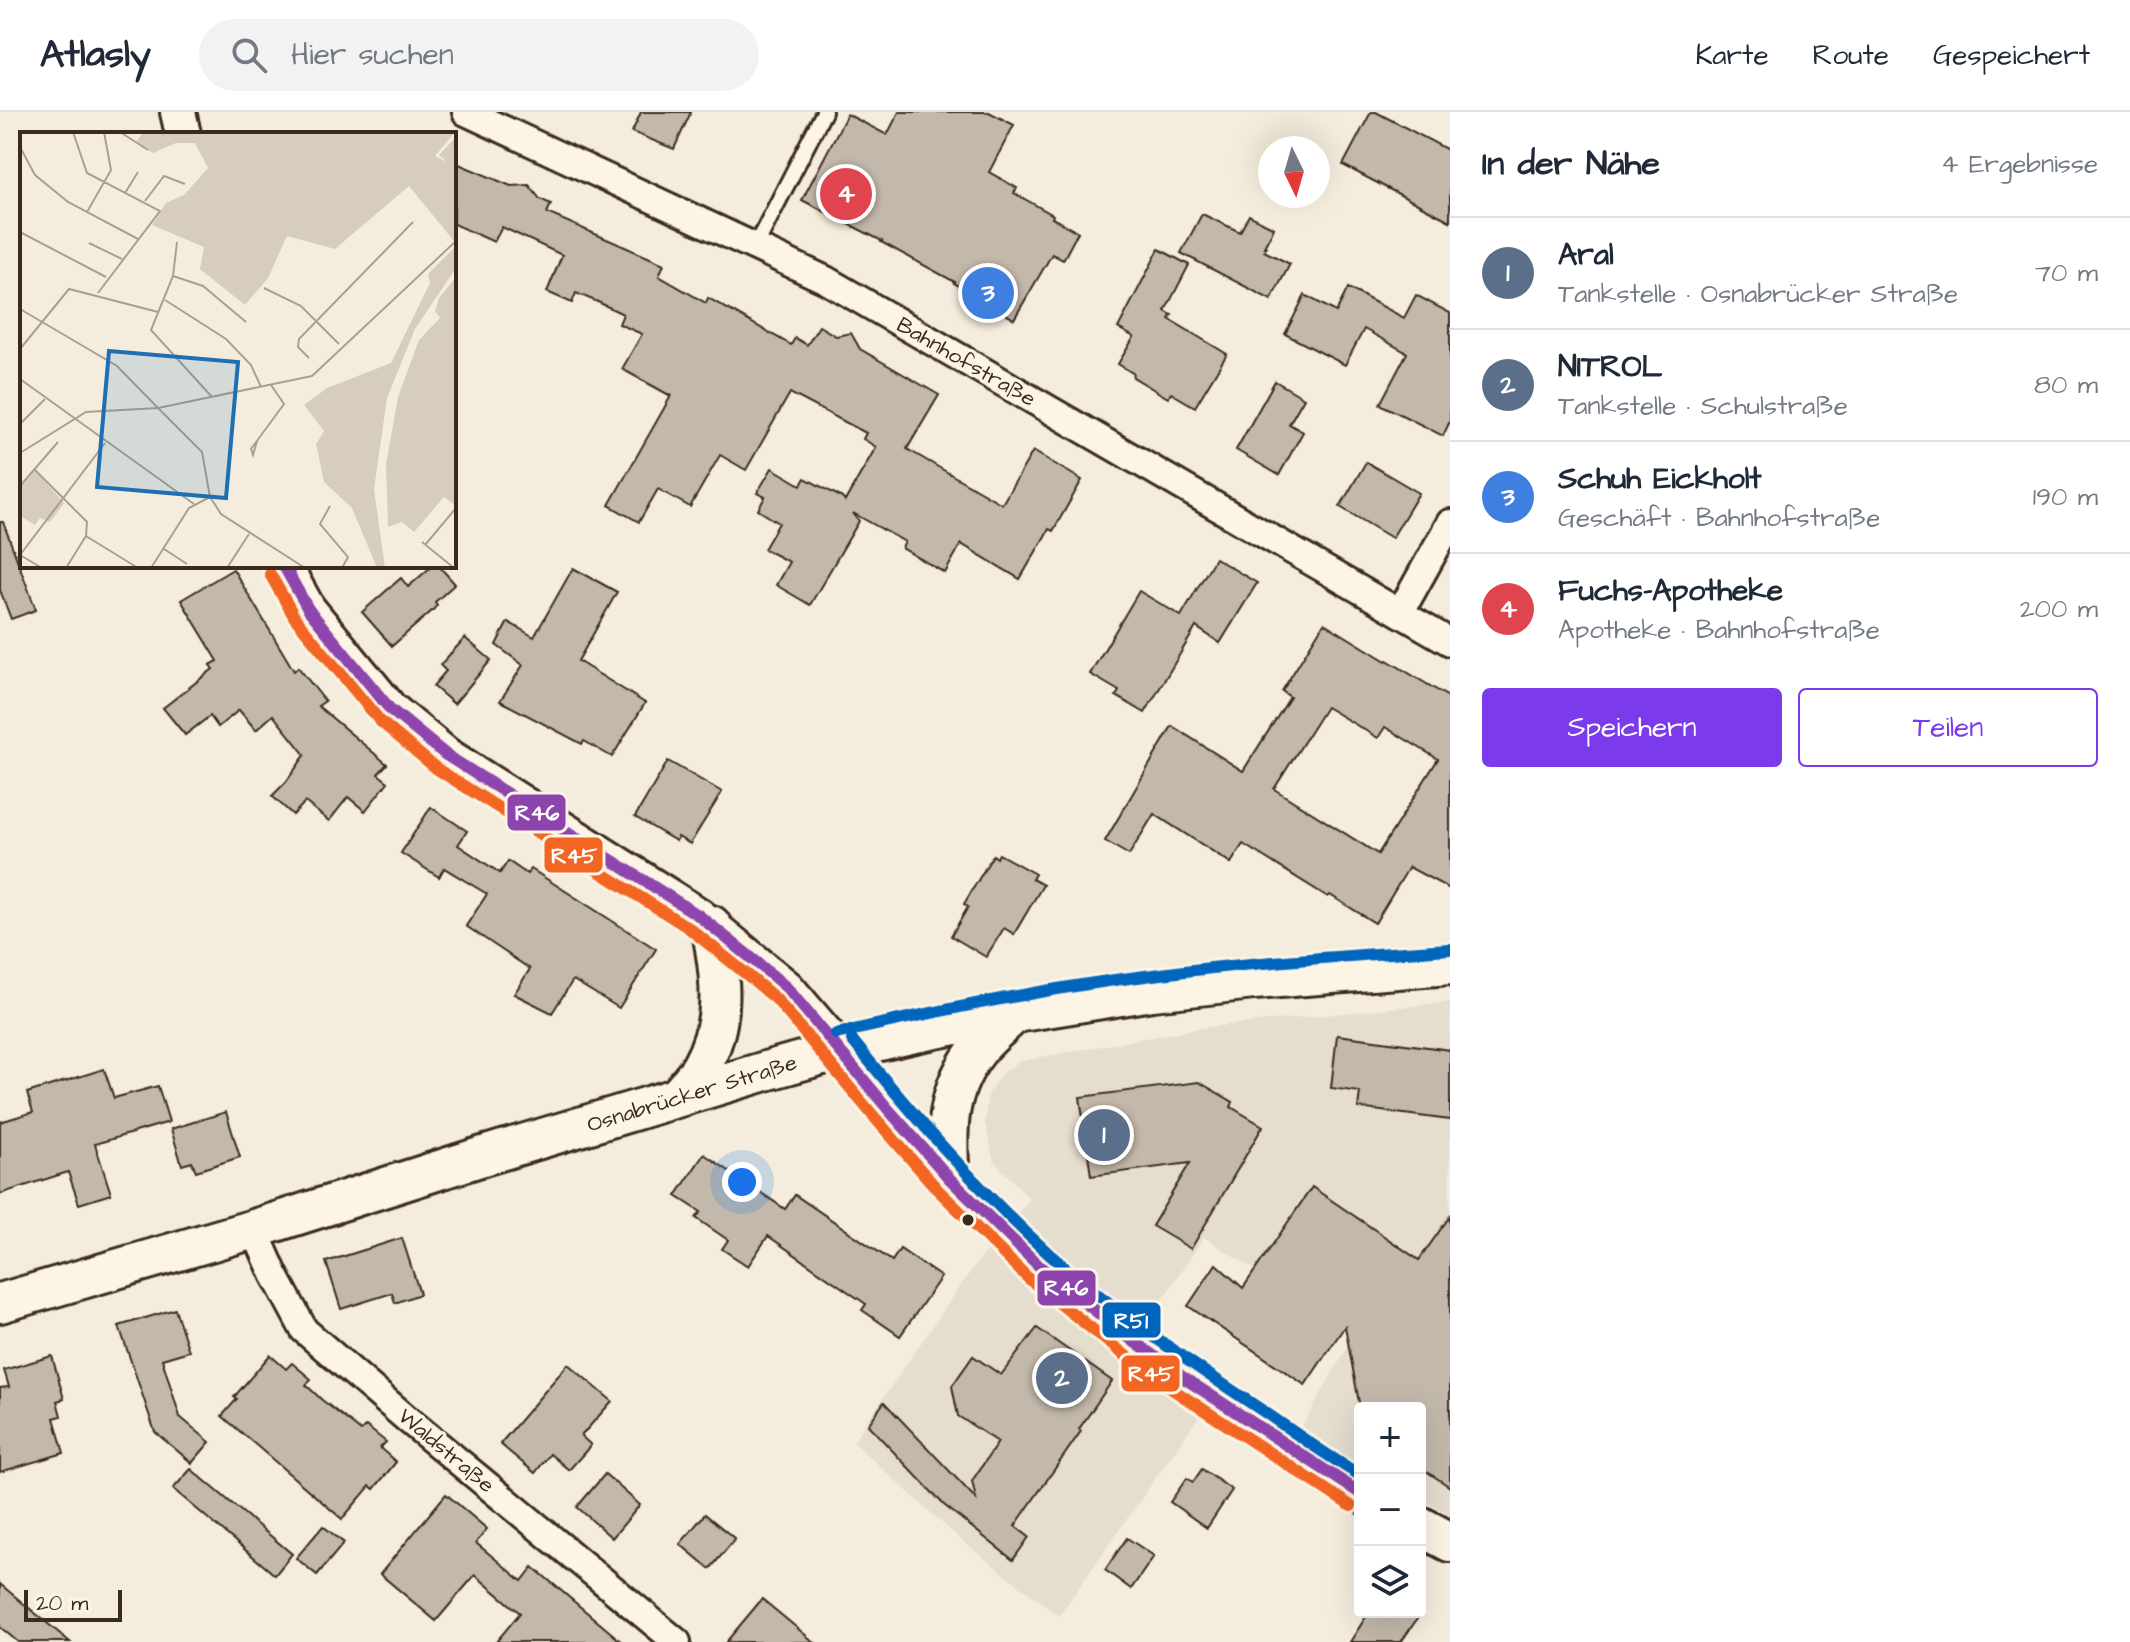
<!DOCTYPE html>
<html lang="de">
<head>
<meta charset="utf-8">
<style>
  :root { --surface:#fff; --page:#f2f2f3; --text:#1f2937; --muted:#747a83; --line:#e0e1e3; --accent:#7c3aed }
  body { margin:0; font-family:"Architects Daughter",sans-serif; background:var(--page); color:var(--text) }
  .controls { position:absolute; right:24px; bottom:24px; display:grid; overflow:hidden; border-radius:8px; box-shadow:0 8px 32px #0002 }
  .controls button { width:72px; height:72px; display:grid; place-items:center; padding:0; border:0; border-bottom:2px solid var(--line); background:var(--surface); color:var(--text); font:40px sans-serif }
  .compass { position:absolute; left:1258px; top:24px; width:72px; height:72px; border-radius:50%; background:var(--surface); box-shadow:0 8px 32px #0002; rotate:175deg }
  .scale { position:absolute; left:24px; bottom:20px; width:98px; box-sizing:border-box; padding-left:8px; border:4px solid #3b2a1e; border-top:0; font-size:22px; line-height:28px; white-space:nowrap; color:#3b2a1e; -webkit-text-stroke:6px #fcf5e5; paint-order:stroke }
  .you { position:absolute; left:742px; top:1070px; width:28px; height:28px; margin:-20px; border:6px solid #fff; border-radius:50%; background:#1a73e8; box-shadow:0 0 0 12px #1a73e833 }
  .badge { display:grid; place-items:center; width:52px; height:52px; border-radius:50%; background:var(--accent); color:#fff; font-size:26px; font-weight:700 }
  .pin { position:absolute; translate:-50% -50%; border:4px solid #fff; box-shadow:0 2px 8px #0006 }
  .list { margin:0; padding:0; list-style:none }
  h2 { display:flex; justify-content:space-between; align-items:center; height:104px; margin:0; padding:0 32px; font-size:34px }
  h2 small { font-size:26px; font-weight:400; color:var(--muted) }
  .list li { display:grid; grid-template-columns:52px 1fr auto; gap:24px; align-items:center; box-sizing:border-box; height:112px; padding:0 32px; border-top:2px solid var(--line) }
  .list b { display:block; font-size:30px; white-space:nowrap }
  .list p { margin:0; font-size:26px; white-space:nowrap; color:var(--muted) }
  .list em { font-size:26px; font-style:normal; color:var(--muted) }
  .actions { display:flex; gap:16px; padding:24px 32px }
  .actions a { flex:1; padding:18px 0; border:2px solid var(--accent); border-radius:8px; text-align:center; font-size:28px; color:var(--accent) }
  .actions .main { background:var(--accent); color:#fff }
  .icon { flex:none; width:44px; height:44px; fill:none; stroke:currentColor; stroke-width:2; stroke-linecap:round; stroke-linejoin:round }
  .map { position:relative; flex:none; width:1450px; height:1530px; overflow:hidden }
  header { display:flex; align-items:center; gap:48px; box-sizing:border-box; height:112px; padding:0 40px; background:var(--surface); border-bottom:2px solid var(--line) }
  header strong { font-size:38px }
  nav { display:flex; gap:44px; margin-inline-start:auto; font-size:28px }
  .search { width:560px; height:72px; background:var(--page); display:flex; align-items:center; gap:20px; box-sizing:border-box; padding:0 28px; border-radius:44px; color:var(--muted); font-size:30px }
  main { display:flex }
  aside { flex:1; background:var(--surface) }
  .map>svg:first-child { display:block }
</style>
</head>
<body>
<header>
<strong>Atlasly</strong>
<div class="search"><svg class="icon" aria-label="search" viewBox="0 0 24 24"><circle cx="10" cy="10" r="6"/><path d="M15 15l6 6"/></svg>Hier suchen</div>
<nav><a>Karte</a><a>Route</a><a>Gespeichert</a></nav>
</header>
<main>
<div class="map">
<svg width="1450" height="1530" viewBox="0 0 1450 1530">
  <rect width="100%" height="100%" fill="#f4eddd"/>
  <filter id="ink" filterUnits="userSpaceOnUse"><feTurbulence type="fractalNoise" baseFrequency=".0125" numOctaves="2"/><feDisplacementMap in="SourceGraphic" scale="16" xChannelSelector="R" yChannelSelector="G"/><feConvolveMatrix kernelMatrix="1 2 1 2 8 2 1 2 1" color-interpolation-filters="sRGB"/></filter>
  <g filter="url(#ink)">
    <path fill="#e5ddce" d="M1450,890V1403L1420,1386V1296H1360V1353L1299,1320L1355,1222L1204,1125L1145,1214L1199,1304L1059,1504L962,1429L853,1330L972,1157L1030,1087L994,1049L985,1011L988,982L1002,961L1020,949L1200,916Z"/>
    <g fill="#c3b9aa" stroke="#3b2a1e" stroke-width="2" fill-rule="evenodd">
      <path d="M641,0H691L674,37L632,20Z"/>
      <path d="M899,0H989L1014,13L989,60L1017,76L1014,81L1053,103L1052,106L1078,120L1063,148L1052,142L1014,207L954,171L955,170L881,130L882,129L802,88L847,2L887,23Z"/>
      <path d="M1371,0H1376L1450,39V109L1343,53Z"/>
      <path d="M454,50L511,74L529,73L540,87L551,92L547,101L664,152L659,164L706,191L708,186L791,233L795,226L807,233L819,214L836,224L851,221L860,237L939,283L907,337L1002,392L1033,339L1082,368L1053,419L1049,417L1020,467L961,432L945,461L902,436L905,430L853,401L859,409L810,493L776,473L789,450L764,437L779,411L758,398L765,385L757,381L772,356L801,373L805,366L841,385L845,389L876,335L863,327L866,321L790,281L746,358L720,343L690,395L658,377L639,410L609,393L671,284L622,257L642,222L619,212L623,202L600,191L576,181L572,191L547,180L562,143L502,115L494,130L454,112Z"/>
      <path d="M1202,102L1240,120L1249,103L1274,116L1264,135H1266L1264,139L1290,152L1271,188L1181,141Z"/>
      <path d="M1159,137L1189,153L1165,199L1172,203L1169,207L1227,242L1195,295L1171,281L1168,286L1133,265L1134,262L1118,252L1134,225L1118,216Z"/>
      <path d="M1348,176L1404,206L1416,183L1450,201V309L1443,324L1380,292L1407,241L1364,217L1345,253L1285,222L1305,183L1336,200Z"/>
      <path d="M1275,269L1304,286L1289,312L1303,320L1279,363L1236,338Z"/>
      <path d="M1366,350L1419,381L1392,426L1340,395Z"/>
      <path d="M0,410H3L36,498L11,507L0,478Z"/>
      <path d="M1215,446L1257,471L1220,531L1196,515L1145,601L1116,584L1119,579L1090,562L1139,479L1181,504Z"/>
      <path d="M432,454H439L455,472L435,490L437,493L433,498L392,534L362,500L401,466L408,475Z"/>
      <path d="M573,456L617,480L578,549L645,591L612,645L584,629L582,632L500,589L523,553L496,533L501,523L508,510L534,525Z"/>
      <path d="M233,457L294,559L298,555L325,589L318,594L387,652L378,662L388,670L365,699L348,685L329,709L305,690L293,703L272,684L286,670L305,643L273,603L256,618L239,598L218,615L210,604L185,623L163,596L213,557L210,553L218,549L181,488Z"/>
      <path d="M1324,511L1386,549L1387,548L1450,586V777L1409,755L1375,811L1330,783L1328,785L1243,732L1231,751L1154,702L1129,743L1105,729L1172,614L1243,659L1290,585L1282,579ZM1326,595L1378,626L1385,615L1438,647L1378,742L1274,677Z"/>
      <path d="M465,526L491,548L454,592L433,574L446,559L440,553Z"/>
      <path d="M668,649L722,680L690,732L678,725L676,729L635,705Z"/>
      <path d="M431,695L467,719L458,733L500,761L508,749L527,762L531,757L656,837L619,896L573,868L552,901L514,882L530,857L466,814L487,782L444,756L439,765L401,741Z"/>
      <path d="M999,742L1035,762L1032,767L1043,773L1014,822L1004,816L986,845L951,824L968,795L964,792L993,743L997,746Z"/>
      <path d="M1337,923L1450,938V1008L1358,996L1360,980L1331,976Z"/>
      <path d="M104,957L114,986L158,974L169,1010L95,1032L111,1082L79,1092L68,1060L0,1082V1010L33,1000L27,981Z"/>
      <path d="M1199,970L1233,990L1231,995L1263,1014L1191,1137L1152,1114L1190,1051L1091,1064L1080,985Z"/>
      <path d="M226,1000L240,1045L196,1059L192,1050L182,1053L171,1017Z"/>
      <path d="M704,1042L785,1097L795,1083L892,1149L900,1137L941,1165L900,1224L862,1198L866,1192L863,1190L768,1124L748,1154L722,1137L728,1128L696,1106L701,1100L676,1084Z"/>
      <path d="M1312,1075L1419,1148L1450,1104V1375L1420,1355V1296H1360L1345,1214L1305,1273L1188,1194L1216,1152L1243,1176Z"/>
      <path d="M402,1126L420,1182L395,1191L392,1181L341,1197L326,1150Z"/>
      <path d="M175,1197L189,1239L162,1247L180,1305L210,1330L192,1351L155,1320L119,1214Z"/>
      <path d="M1037,1216L1112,1269L1079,1317L1081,1319L1015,1414L1029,1425L1013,1448L944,1393L868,1313L884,1290L976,1387L972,1369L998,1330L958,1304L952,1274L973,1244L1001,1263Z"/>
      <path d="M270,1243L286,1257L292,1251L311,1267L306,1273L322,1288L361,1319L366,1314L386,1330L380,1336L396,1350L374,1377L370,1374L342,1407L222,1304L237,1287L234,1285Z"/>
      <path d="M52,1244L64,1287L57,1289L61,1304L54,1306L64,1341L0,1360V1276L9,1275L4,1258Z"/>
      <path d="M568,1252L612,1289L581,1324L591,1333L569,1358L550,1342L535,1361L500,1332Z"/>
      <path d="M191,1357L292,1442L275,1463L173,1377Z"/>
      <path d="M1202,1357L1232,1378L1207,1416L1170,1390L1187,1366L1193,1370Z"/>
      <path d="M605,1362L640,1393L612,1426L577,1395Z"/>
      <path d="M446,1382L487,1417L476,1431L522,1469L533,1455L622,1530H496L520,1501L475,1463L436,1509L380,1462Z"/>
      <path d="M705,1402L735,1427L710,1457L680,1432Z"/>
      <path d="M323,1414L344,1431L317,1463L296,1446Z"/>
      <path d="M1127,1426L1154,1444L1131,1477L1105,1458Z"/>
      <path d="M0,1472L70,1530H18L0,1515Z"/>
      <path d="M762,1487L814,1530H726Z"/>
      <path d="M1369,1500H1422L1401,1530H1350Z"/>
    </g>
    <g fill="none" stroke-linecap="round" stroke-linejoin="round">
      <g stroke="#3b2a1e" stroke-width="20">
        <path id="service" d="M755,135L824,0"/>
      </g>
      <g stroke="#3b2a1e" stroke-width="32">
        <g id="minor">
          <path d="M466,0L826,168L1450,530"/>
          <path d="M1400,501L1450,411"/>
          <path d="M254,1117L274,1162L304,1218L407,1307L677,1530"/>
        </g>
      </g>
      <g stroke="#3b2a1e" stroke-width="40">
        <g id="tertiary">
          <path d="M178,0L183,22"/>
          <path d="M284,454L308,497L390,597L446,643L698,803L787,876L840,938"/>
        </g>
      </g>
      <g stroke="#3b2a1e" stroke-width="44">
        <g id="secondary">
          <path d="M840,938C901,1014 965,1088 1038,1153C1103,1211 1175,1260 1248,1308C1285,1333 1321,1360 1360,1381"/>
          <path d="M678,985C686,975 695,965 701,955C728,907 720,864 711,813"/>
          <path d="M950,1067C946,1016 946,977 979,936C990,923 1004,912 1015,901"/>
          <path d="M0,1191L254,1117L483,1044L769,958L840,938L915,921L1015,901L1152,879L1254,868L1450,853"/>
          <path d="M1420,1414L1450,1430"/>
        </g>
      </g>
      <use href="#service" stroke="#fcf5e5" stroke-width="14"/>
      <use href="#minor" stroke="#fcf5e5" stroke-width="26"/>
      <use href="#tertiary" stroke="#fcf5e5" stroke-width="34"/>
      <use href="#secondary" stroke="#fcf5e5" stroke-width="38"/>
      <g stroke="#fcf5e5" stroke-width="18">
        <path id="bus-1" d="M284,454L308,497L390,597L446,643L698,803L760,853L787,876L888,997L950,1067L1039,1154L1136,1231L1184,1266L1360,1381"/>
      </g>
      <g stroke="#fcf5e5" stroke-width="18">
        <path id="bus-2" d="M270,462L295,506L380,609L437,657L689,816L750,865L776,887L876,1007L938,1078L1028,1166L1126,1244L1175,1279L1351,1394"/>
      </g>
      <g stroke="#fcf5e5" stroke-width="18">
        <g id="bus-3">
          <path d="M836,922C941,898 1046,876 1153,863C1251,850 1350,844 1449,837"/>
          <path d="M852,928C913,1003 977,1077 1049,1142C1113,1198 1183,1246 1254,1293C1289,1316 1323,1342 1360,1363"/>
        </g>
      </g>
      <use href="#bus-1" stroke="#8e44ad" stroke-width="12"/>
      <use href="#bus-2" stroke="#f26522" stroke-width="12"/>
      <use href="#bus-3" stroke="#0065bd" stroke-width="12"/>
    </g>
  </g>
  <circle fill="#3b2a1e" stroke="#fcf5e5" stroke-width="3" cx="968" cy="1108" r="7"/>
  <g text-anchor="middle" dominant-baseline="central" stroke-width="6" stroke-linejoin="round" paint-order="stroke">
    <g font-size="22" fill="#3b2a1e" stroke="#fcf5e5">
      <text transform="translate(966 250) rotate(30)">Bahnhofstraße</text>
      <text transform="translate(692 982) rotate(-17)">Osnabrücker Straße</text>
      <text transform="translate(446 1339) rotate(40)">Waldstraße</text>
    </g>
  </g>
  <g transform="translate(20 20)">
    <rect width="436" height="436" fill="#f4eddd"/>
    <path d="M123,0H435L415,24L427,30L419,23L436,5V106L434,109L389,54L315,117L267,104L248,146L225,173L180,137L184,115L132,93L146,71L164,63L188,36L175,11H156L133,21L116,10ZM436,114V136L395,197L367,266L354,357L365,436H357L332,376L304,350L296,312L304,299L284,273L307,256L371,231L410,151L408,142ZM436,145V374L424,365L394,400L382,390L368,395L366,332L378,265L399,208L420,186L415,179L419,166ZM15,338L44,371L30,390L20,386L15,393L0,384V355Z" fill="#d6cdbd"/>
    <path fill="none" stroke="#aa9f91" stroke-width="2" d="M53,0L67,41L140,79L78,161M100,0L128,18M0,15L15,43L48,70L118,107M105,61L118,40M125,69L144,44L165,52M67,80L91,38L84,0M0,100L86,145M157,110L153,144L131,198L192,265M69,111L102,127M153,144L183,154L226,190M244,156L281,174L319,212M145,168L206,207L231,233L241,255M0,177L97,234L138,276M0,217L49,157L138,180M289,226L278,215L279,207L393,90M0,247L174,372M138,276L182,320L190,365L201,382L285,436M0,292L25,267M237,309L233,323L231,317L264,272L251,253M0,321L66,280L138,276L292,244L436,109M15,338L67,390L66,404L118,436M0,354L38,310M310,374L300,392L328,425L322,436M402,410L434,436M405,413L436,376M144,417L167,432M0,423L85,311M0,423L22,436M46,436L66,404M131,436L169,376L190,365M207,436L229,402"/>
    <path fill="#1f6fb2" fill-opacity="0.15" stroke="#1f6fb2" stroke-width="4" d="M89,219L218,230L206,366L77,355Z"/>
    <rect width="436" height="436" fill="none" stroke="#3b2a1e" stroke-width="4"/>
  </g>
  <g stroke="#fcf5e5" stroke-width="3">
    <rect x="506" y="681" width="61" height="39" rx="8" fill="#8e44ad"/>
    <rect x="543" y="724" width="61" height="38" rx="8" fill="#f26522"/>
    <rect x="1036" y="1157" width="61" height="38" rx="8" fill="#8e44ad"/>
    <rect x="1101" y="1189" width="61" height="38" rx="8" fill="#0065bd"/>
    <rect x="1120" y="1242" width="61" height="39" rx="8" fill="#f26522"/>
  </g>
  <g font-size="22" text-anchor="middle" font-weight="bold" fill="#fff">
    <text x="537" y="708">R46</text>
    <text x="574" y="751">R45</text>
    <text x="1066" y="1183">R46</text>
    <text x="1131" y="1216">R51</text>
    <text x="1151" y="1269">R45</text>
  </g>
</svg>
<div class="controls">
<button>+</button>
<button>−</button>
<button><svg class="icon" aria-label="layers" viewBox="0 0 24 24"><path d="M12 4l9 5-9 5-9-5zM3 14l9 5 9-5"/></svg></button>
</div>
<svg class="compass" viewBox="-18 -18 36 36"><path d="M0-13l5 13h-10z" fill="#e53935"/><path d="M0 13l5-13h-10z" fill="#747a83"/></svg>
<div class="scale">20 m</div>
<div class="you"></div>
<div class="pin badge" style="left:1104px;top:1023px;background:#5c6f8a">1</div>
<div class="pin badge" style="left:1062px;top:1266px;background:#5c6f8a">2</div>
<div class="pin badge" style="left:988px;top:181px;background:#3f7fe0">3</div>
<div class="pin badge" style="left:846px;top:82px;background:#e0444e">4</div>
</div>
<aside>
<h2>In der Nähe<small>4 Ergebnisse</small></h2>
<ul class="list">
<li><span class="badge" style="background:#5c6f8a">1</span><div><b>Aral</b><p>Tankstelle · Osnabrücker Straße</p></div><em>70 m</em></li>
<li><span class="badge" style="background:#5c6f8a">2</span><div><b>NITROL</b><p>Tankstelle · Schulstraße</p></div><em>80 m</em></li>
<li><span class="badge" style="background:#3f7fe0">3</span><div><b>Schuh Eickholt</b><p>Geschäft · Bahnhofstraße</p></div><em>190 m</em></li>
<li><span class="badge" style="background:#e0444e">4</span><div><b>Fuchs-Apotheke</b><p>Apotheke · Bahnhofstraße</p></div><em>200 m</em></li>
</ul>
<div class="actions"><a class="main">Speichern</a><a>Teilen</a></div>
</aside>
</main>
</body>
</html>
